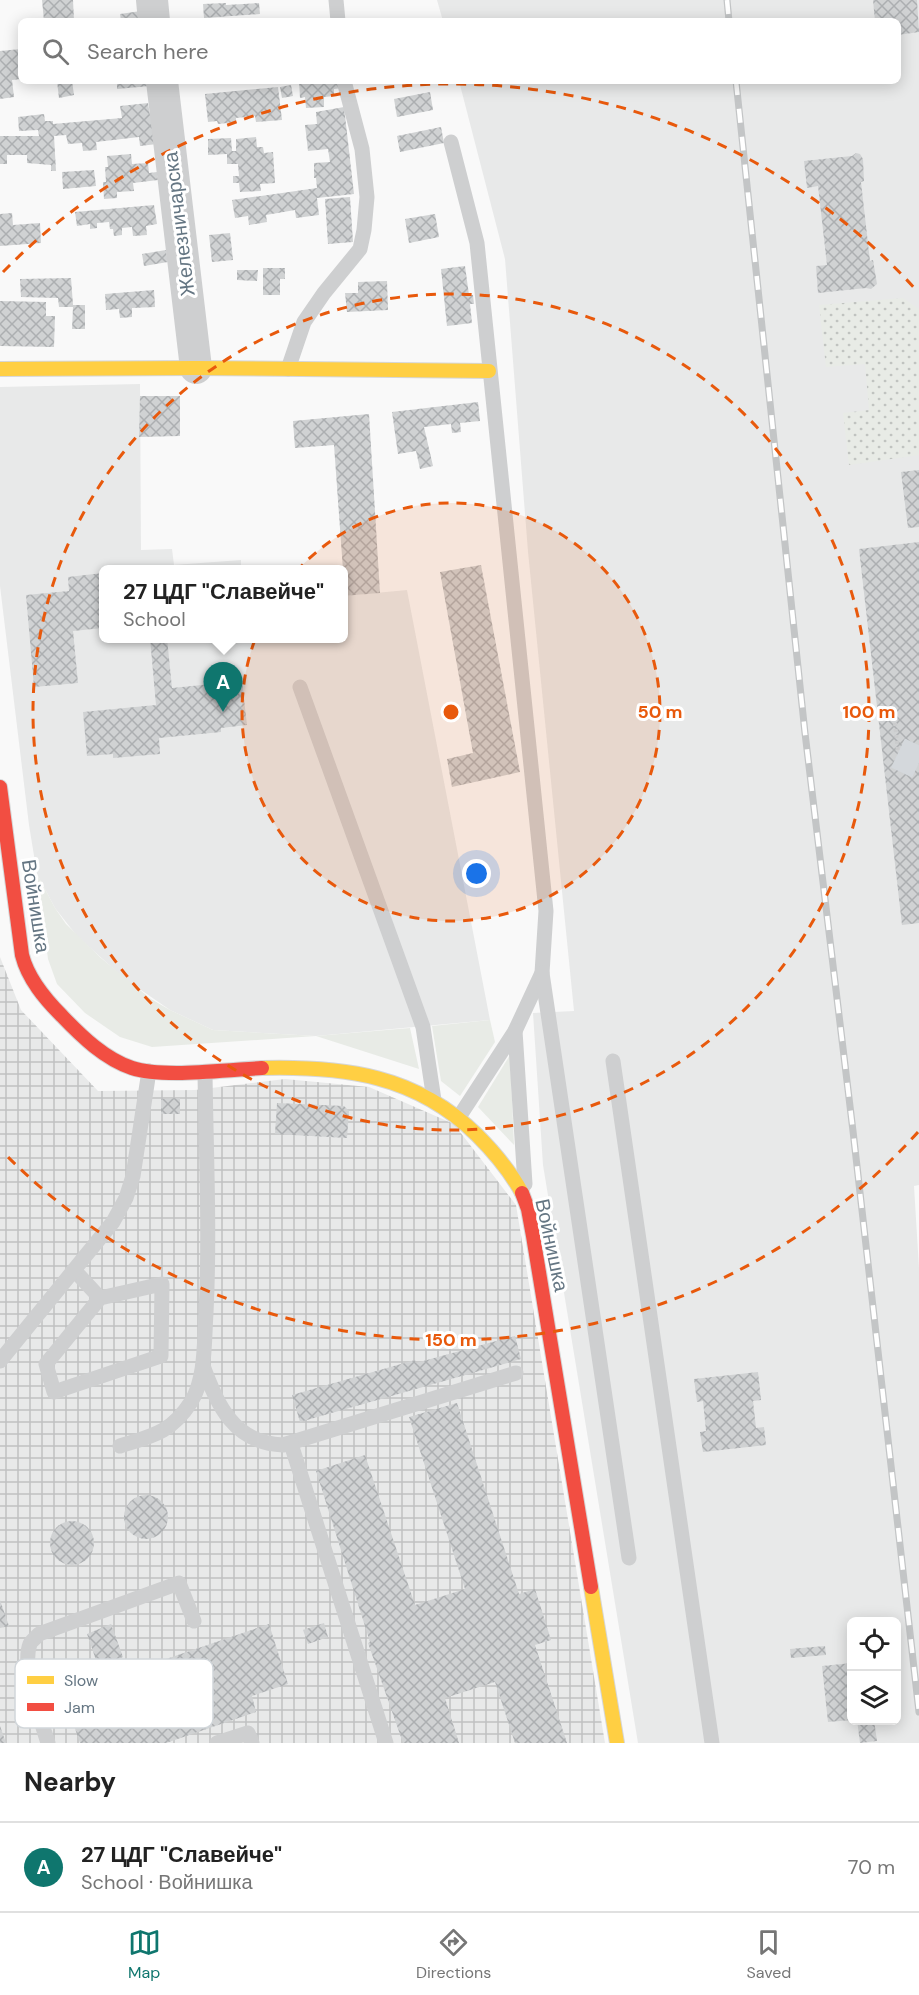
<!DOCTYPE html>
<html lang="en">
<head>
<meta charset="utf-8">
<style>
  :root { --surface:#fff; --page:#f2f2f2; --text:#222; --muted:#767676; --line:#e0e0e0; --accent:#0f766e }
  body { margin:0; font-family:"DM Sans",sans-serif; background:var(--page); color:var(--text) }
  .controls { position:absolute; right:18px; bottom:18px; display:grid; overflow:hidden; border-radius:9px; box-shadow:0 3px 15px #0003 }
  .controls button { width:54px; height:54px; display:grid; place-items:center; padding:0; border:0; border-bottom:2px solid var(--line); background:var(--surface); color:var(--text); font:30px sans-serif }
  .you { position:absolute; left:477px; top:874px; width:21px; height:21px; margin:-15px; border:4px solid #fff; border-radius:50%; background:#1a73e8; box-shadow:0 0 0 9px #1a73e833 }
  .badge { display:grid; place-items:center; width:39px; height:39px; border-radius:50%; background:var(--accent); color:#fff; font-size:20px; font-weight:700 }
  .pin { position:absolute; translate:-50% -50px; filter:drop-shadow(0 2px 3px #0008) }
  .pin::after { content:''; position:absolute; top:32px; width:21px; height:18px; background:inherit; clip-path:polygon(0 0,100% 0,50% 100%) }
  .popup { position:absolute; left:99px; top:565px; width:249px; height:78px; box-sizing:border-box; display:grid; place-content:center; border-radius:9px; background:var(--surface); filter:drop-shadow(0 2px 4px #0005); font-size:20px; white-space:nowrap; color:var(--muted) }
  .popup b { font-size:22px; color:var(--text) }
  .popup::after { content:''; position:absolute; left:50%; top:100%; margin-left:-12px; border:12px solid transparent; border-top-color:var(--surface) }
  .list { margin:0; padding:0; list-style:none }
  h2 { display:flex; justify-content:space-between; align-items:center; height:78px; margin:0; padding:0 24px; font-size:26px }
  h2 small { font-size:20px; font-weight:400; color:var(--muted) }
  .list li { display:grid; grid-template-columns:39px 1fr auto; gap:18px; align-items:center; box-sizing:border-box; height:90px; padding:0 24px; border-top:2px solid var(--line) }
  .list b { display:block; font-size:22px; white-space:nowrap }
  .list p { margin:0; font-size:20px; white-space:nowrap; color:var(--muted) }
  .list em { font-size:20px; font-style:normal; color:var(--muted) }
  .icon { flex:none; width:33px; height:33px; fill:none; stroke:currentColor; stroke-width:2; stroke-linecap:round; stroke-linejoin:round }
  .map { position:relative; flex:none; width:919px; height:1743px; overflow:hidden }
  .search { position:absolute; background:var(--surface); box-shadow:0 3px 15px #0003; left:18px; right:18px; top:18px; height:66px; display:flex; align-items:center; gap:15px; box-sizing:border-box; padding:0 21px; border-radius:9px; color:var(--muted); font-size:22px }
  .sheet { height:168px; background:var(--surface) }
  nav { display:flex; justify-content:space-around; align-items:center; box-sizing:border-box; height:84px; border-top:2px solid var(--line); background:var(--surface); font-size:16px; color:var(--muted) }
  nav a { display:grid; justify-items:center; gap:3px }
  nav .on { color:var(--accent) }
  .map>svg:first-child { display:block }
</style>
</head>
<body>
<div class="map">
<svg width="919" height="1743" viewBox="0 0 919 1743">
  <defs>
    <pattern id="industrial-grid" width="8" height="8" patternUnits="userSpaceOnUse" patternTransform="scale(1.5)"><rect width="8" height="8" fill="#e8e9e9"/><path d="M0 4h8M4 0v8" fill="none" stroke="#c0c1c2"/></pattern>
    <pattern id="garden-dots" width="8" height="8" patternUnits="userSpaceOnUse" patternTransform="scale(1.5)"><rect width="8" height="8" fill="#e8ebe6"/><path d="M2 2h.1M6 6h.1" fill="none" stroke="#c0c3c0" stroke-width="1.8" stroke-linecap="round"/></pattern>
    <pattern id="building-cross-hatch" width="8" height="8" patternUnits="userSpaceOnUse" patternTransform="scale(1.5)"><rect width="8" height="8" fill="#d0d2d3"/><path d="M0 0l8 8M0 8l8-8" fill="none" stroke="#acafb1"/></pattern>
  </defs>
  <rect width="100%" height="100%" fill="#f9f9f9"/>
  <g fill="#e8e9e9" fill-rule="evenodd">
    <path d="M437,0H919V1185L914,1186L919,1268V1743H638L543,1165L533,1013L574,1011L528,552L505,259L459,81H898V21H443ZM852,1622H896V1720H852Z"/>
    <path d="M140,384L141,550L172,549L174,565L241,560V569L103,570V638H343V596L407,590L490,1020L316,1036L213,1030L170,1010L125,979L77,936L55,908L37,874L29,825L0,586V387Z"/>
  </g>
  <path fill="url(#industrial-grid)" d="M0,957L21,1010L98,1091L195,1090L285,1079L369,1087L454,1124L516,1205L605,1743H0Z"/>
  <g fill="#e8ebe6">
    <path d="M37,874L55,908L66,924L101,958L151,999L170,1010L213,1030L316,1036L410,1028L419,1069L316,1036L152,1047L120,1037L85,1013L57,984L48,959Z"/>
    <path d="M490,1020L495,1042L460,1096L441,1081L432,1026Z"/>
    <path d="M510,1055L514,1145L478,1107Z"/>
  </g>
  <path fill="url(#garden-dots)" d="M903,298L919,309V455L849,465L843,413L869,410L865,364L826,367L819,305Z"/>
  <g fill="url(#building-cross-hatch)">
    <path d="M42,0H73L74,21H44Z"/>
    <path d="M873,0H917L919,32L898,35V21H875Z"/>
    <path d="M226,3V5L259,3L260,14L204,18L203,4Z"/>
    <path d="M141,11L143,21H121L120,14Z"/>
    <path d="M21,49V79L12,80L14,97L0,99V51Z"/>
    <path d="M57,81H72L74,95L59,98Z"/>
    <path d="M117,81H150V86L117,89Z"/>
    <path d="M299,81H342L343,88L334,89V96L324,97V107L306,108L305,97L300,98Z"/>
    <path d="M291,85L293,96L282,98L280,87Z"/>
    <path d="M278,87L282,120L256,122L255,116L236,118V122L218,124L217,121L208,122L205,94Z"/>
    <path d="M430,92L433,110L397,117L394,99Z"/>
    <path d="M148,103L150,115H154L157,144L140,146L139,137L96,142L97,150L83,151L82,143L68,144L66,135L54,136L56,171H51V165L27,163V155H7V164H0V136H39L38,130L19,131L18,117L44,114L45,121H53V124L122,118L120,106Z"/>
    <path d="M344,107L354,194L317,198L319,215L296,218L295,210L266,215L267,222L249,225L248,216L235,218L232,200L317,188L316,178H314V163L330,162L328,149L308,151L305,125L317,124L316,112Z"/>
    <path d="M441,127L444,143L400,152L397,136Z"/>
    <path d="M256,137L257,147H263L264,153L273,152L275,183L260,184L261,191L240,192L239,183H233V176H239L238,164H227V154L208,155V139L231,138L232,151H236V139Z"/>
    <path d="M856,153L860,154L863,159L864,181L861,182L870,261L873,260L877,284L871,289L866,288L818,293L816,266L827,265L818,186L807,188L804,161L852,156Z"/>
    <path d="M131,154L132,164L148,163L149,173L157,172L158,180L133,183L134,191L117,192V198L104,199L103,182H106L105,167H108L107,156Z"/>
    <path d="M94,170L96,186L63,189L62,172Z"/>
    <path d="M350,197L353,242L328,244L325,199Z"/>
    <path d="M154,205L157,224L146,226L147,235L133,236L132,227L122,228V235L114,236L113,229H110L109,222L97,223V228L90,229V224L77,226L75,212Z"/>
    <path d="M12,213L13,225L40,223L41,243L0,246V214Z"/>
    <path d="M435,214L439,237L409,243L405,219Z"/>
    <path d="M230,233L233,260L212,262L209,235Z"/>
    <path d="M166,250L168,262L144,266L142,254Z"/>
    <path d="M465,266L469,295H473L474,304H470L472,323L447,326L441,269Z"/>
    <path d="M263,268H285V279H280V295H263Z"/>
    <path d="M237,270H258L257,281L237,280Z"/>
    <path d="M71,278L73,305H85V329H72L73,307H59L58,298L21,297L20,279Z"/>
    <path d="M387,281L388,310L347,312L345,293H358V282Z"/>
    <path d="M154,290L155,307L132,308V317L120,318L119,309L106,310L105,294Z"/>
    <path d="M0,301L46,302V316H55L54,347L0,346Z"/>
    <path d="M140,396H180V436L139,437Z"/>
    <path d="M478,402L480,421L460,423L461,432L452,433L451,424L424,427L433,466L420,469L416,451L398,454L392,412Z"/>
    <path d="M369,414L380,593L343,596V570L334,445L295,448L293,421Z"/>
    <path d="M919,470V527L908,528L901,472Z"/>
    <path d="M919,542V923L902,925L859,549Z"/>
    <path d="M481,565L520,772L452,787L447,759L473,753L440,572Z"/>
    <path d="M103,573V628L73,631L78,683L34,687L26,595L69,591L68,577Z"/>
    <path d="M150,638H167L172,688L242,681L247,725L221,728V732L159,738L160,754L113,758V754L87,756L83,712L156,705Z"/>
    <path d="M180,1098V1114H161V1099Z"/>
    <path d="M277,1103L344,1106L349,1111L347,1138L275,1134Z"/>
    <path d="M515,1336L521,1359L300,1422L292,1395L415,1360L416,1363Z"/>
    <path d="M758,1372L761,1400L753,1401L756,1428L764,1427L766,1445L703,1452L700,1432L706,1431L703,1401L697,1402L694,1379Z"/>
    <path d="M457,1403L519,1594L535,1589L551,1640L535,1645L567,1743H515L495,1682L445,1698L459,1743H403L368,1643L370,1642L316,1471L365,1455L415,1605L465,1589L409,1417Z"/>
    <circle cx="146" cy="1517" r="22"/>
    <circle cx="72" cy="1543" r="22"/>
    <path d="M0,1600L9,1626L0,1628Z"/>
    <path d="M324,1623L328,1637L308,1644L303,1630Z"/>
    <path d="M111,1624L123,1657L98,1666L87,1634Z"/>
    <path d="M269,1624L288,1684L252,1696L256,1712L166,1743H80L63,1694Z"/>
    <path d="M825,1646L826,1655L791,1658L790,1649Z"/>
    <path d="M852,1663V1720L828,1722L822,1666Z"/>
    <path d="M857,1720H874L877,1741L860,1743Z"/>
    <path d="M0,1726L6,1743H0Z"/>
  </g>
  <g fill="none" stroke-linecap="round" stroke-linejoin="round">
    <path stroke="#d4d8dc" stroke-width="32" stroke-dasharray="32 16" stroke-linecap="butt" d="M898,753L919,763"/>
    <g stroke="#d5d6d7" stroke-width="16">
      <g id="slow">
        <path d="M0,369L196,368L489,371"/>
        <path d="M262,1068C344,1066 416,1075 477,1135C495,1153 510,1171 522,1193"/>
        <path d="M591,1587L617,1743"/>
      </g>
    </g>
    <g stroke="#d5d6d7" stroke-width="16">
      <g id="jam">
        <path d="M0,787L22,955C28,979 45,999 62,1016C82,1037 105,1059 132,1068C162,1078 228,1070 262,1068"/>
        <path d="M522,1193L528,1209L533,1236L591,1587"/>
      </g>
    </g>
    <path stroke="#cbcccd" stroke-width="4" stroke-dasharray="3 3" stroke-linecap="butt" d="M895,723L898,753"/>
    <g stroke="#cecfd0" stroke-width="15">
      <path d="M336,0L338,21"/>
      <path d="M451,142L477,243L546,911L542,973L515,1031L459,1117"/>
      <path d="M288,369L304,322L324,293L360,249L364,230L367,197L362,149L344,81"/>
      <path d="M300,687L423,1027L434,1100"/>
      <path d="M542,973L629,1558"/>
      <path d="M515,1031L525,1184"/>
      <path d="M613,1061L712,1743"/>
      <path d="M74,1270L100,1298L46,1364L54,1392L161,1356L162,1284L100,1298"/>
      <path d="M0,1361L113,1222L126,1198L133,1176L149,1071"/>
      <path d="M203,1366C218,1406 234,1443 283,1445L516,1373"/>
      <path d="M291,1444L386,1743"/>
      <path d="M120,1446C152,1436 171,1433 191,1402C206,1378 204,1341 206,1313C210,1233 206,1153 205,1072"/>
      <path d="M48,1743C41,1720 21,1667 30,1644C31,1641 37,1637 39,1634L179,1583L194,1621"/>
      <path d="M217,1743L248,1733L252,1743"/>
    </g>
    <g stroke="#cecfd0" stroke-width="32">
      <path d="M152,0L154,21"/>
      <path d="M162,81L196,368"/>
    </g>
    <use href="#slow" stroke="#ffcf43" stroke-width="14"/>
    <use href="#jam" stroke="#f24e42" stroke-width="14"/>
    <g stroke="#c3c5c6" stroke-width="7">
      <g id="rail">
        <path d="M727,0L729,21"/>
        <path d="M736,81L805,733L853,1131L919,1712"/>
      </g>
    </g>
    <use href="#rail" stroke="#fff" stroke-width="4.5" stroke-dasharray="14" stroke-linecap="butt"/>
  </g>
  <circle cx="451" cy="712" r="209" fill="#e8590c" fill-opacity=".12"/>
  <g fill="none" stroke="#e8590c" stroke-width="3" stroke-dasharray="10 8">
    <circle cx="451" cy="712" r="209"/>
    <circle cx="451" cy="712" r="418"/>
    <path d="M918 1132A628 628 0 0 1 3 1152M3 272A628 628 0 0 1 918 292"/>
  </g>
  <g text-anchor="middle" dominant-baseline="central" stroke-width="6" stroke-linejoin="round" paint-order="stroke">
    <g font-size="20" fill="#657683" stroke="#fff">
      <text transform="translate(179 224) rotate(-97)">Железничарска</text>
      <text transform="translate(36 906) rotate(81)">Войнишка</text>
      <text transform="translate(552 1245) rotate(78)">Войнишка</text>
    </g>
  </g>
  <rect x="15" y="1659" width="198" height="69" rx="9" fill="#fff" stroke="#d1d6da" stroke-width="1.5"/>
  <rect x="27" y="1676" width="27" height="8" fill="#ffcf43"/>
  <rect x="27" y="1703" width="27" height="8" fill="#f24e42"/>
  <g font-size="16" fill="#657683">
    <text x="64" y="1686">Slow</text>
    <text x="64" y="1713">Jam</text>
  </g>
  <circle cx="451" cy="712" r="9" fill="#e8590c" stroke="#fff" stroke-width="3"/>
  <g font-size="18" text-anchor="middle" font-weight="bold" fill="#e8590c" stroke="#fff" stroke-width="6" stroke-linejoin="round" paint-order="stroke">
    <text x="660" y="718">50 m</text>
    <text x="869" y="718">100 m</text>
    <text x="451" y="1346">150 m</text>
  </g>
</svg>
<div class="controls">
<button><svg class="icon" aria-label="locate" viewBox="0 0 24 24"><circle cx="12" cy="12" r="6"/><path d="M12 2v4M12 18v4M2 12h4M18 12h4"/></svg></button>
<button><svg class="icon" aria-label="layers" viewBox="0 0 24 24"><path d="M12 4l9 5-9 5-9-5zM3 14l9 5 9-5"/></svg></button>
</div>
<div class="you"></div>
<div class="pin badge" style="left:223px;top:712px">A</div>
<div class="popup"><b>27 ЦДГ &quot;Славейче&quot;</b>School</div>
<div class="search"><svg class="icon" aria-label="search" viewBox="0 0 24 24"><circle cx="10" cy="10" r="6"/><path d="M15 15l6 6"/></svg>Search here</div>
</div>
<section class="sheet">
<h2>Nearby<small></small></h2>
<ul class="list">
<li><span class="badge">A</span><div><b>27 ЦДГ &quot;Славейче&quot;</b><p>School · Войнишка</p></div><em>70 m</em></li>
</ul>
</section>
<nav>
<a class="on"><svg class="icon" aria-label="map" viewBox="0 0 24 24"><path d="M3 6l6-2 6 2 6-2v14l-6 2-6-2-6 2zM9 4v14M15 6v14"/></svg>Map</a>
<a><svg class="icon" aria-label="directions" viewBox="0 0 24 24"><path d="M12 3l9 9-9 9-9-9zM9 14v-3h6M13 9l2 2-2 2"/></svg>Directions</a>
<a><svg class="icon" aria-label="saved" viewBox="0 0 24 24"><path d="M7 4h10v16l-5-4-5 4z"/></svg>Saved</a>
</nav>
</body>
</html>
